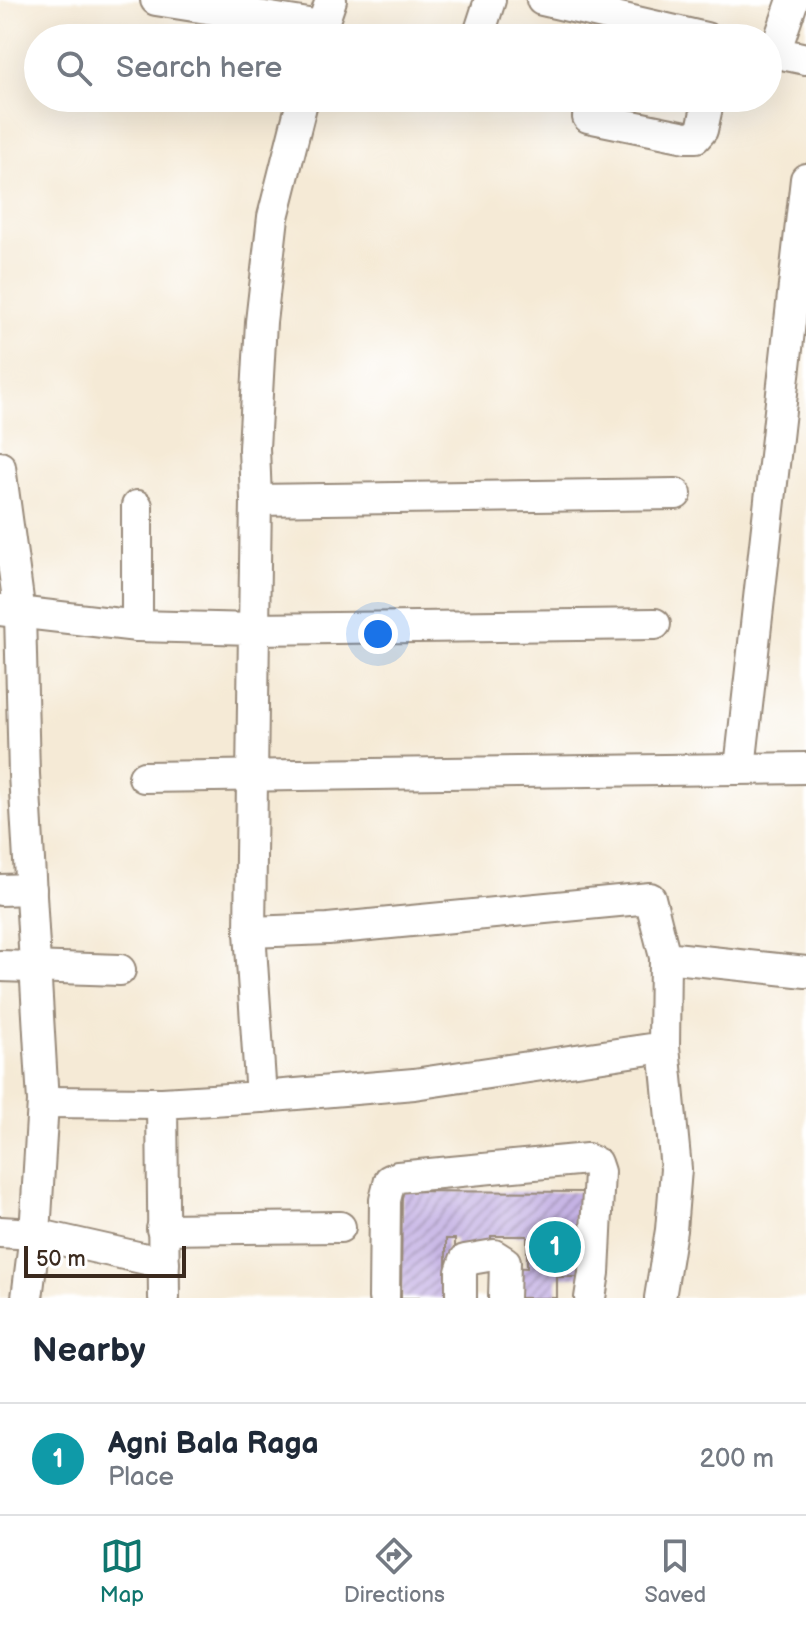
<!DOCTYPE html>
<html lang="en">
<head>
<meta charset="utf-8">
<style>
  :root { --surface:#fff; --page:#f2f2f3; --text:#1f2937; --muted:#747a83; --line:#e0e1e3; --accent:#0f766e }
  body { margin:0; font-family:"Balsamiq Sans",sans-serif; background:var(--page); color:var(--text) }
  .scale { position:absolute; left:24px; bottom:20px; width:162px; box-sizing:border-box; padding-left:8px; border:4px solid #3b2a1e; border-top:0; font-size:22px; line-height:28px; white-space:nowrap; color:#3b2a1e; -webkit-text-stroke:6px #fff; paint-order:stroke }
  .you { position:absolute; left:378px; top:634px; width:28px; height:28px; margin:-20px; border:6px solid #fff; border-radius:50%; background:#1a73e8; box-shadow:0 0 0 12px #1a73e833 }
  .badge { display:grid; place-items:center; width:52px; height:52px; border-radius:50%; background:var(--accent); color:#fff; font-size:26px; font-weight:700 }
  .pin { position:absolute; translate:-50% -50%; border:4px solid #fff; box-shadow:0 2px 8px #0006 }
  .list { margin:0; padding:0; list-style:none }
  h2 { display:flex; justify-content:space-between; align-items:center; height:104px; margin:0; padding:0 32px; font-size:34px }
  h2 small { font-size:26px; font-weight:400; color:var(--muted) }
  .list li { display:grid; grid-template-columns:52px 1fr auto; gap:24px; align-items:center; box-sizing:border-box; height:112px; padding:0 32px; border-top:2px solid var(--line) }
  .list b { display:block; font-size:30px; white-space:nowrap }
  .list p { margin:0; font-size:26px; white-space:nowrap; color:var(--muted) }
  .list em { font-size:26px; font-style:normal; color:var(--muted) }
  .icon { flex:none; width:44px; height:44px; fill:none; stroke:currentColor; stroke-width:2; stroke-linecap:round; stroke-linejoin:round }
  .map { position:relative; flex:none; width:806px; height:1298px; overflow:hidden }
  .search { position:absolute; background:var(--surface); box-shadow:0 8px 32px #0002; left:24px; right:24px; top:24px; height:88px; display:flex; align-items:center; gap:20px; box-sizing:border-box; padding:0 28px; border-radius:44px; color:var(--muted); font-size:30px }
  .sheet { height:216px; background:var(--surface) }
  nav { display:flex; justify-content:space-around; align-items:center; box-sizing:border-box; height:112px; border-top:2px solid var(--line); background:var(--surface); font-size:22px; color:var(--muted) }
  nav a { display:grid; justify-items:center; gap:4px }
  nav .on { color:var(--accent) }
  .map>svg:first-child { display:block }
</style>
</head>
<body>
<div class="map">
<svg width="806" height="1298" viewBox="0 0 806 1298">
  <defs>
    <pattern id="building-hatch" width="6" height="6" patternUnits="userSpaceOnUse" patternTransform="scale(2)"><rect width="6" height="6" fill="#c5b2e4"/><path d="M-1 1l2-2M0 6l6-6M5 7l2-2" fill="none" stroke="#a191b8"/></pattern>
  </defs>
  <rect width="100%" height="100%" fill="#fff"/>
  <filter id="ink" filterUnits="userSpaceOnUse"><feTurbulence type="fractalNoise" baseFrequency=".0125" numOctaves="2"/><feDisplacementMap in="SourceGraphic" scale="16" xChannelSelector="R" yChannelSelector="G"/><feConvolveMatrix kernelMatrix="1 2 1 2 8 2 1 2 1" color-interpolation-filters="sRGB"/></filter>
  <filter id="wash" filterUnits="userSpaceOnUse"><feTurbulence type="fractalNoise" baseFrequency=".006" numOctaves="4" result="noise"/><feDisplacementMap in="SourceGraphic" scale="32" xChannelSelector="R" yChannelSelector="G"/><feGaussianBlur stdDeviation="1.8" result="paint"/><feColorMatrix in="noise" values="0 0 0 0 0 0 0 0 0 0 0 0 0 0 0 0 0 1.4 0 .05"/><feComposite in="paint" operator="in"/></filter>
  <g filter="url(#wash)">
    <rect width="100%" height="100%" fill="#f5ead6"/>
    <g id="blocks">
      <path fill="url(#building-hatch)" d="M402,1191L583,1192L582,1277H557V1298H506L507,1267L527,1268V1236H491V1255H455V1239H446V1298H401Z"/>
    </g>
  </g>
  <g filter="url(#ink)">
    <use href="#blocks" fill-opacity="0" stroke="#988a7a" stroke-width="2"/>
    <g fill="none" stroke-linecap="round" stroke-linejoin="round">
      <g stroke="#988a7a" stroke-width="34">
        <g id="minor">
          <path d="M156,0L321,26"/>
          <path d="M542,0L706,38"/>
          <path d="M478,37L490,0"/>
          <path d="M318,38L331,0"/>
          <path d="M768,51L806,59"/>
          <path d="M775,52L793,0"/>
          <path d="M303,98L273,217L261,322L254,448L256,500L254,629L655,624"/>
          <path d="M593,98L588,117L686,137H696L702,130L709,98"/>
          <path d="M0,467L20,614L24,774L43,1102L35,1234L27,1298"/>
          <path d="M256,500L676,494"/>
          <path d="M0,610L137,626L254,629L250,932L261,1097L162,1103L164,1298"/>
          <path d="M137,626V506"/>
          <path d="M740,768L806,179"/>
          <path d="M144,777L806,768"/>
          <path d="M0,890L31,889"/>
          <path d="M250,932L328,929L650,898L665,957L806,972"/>
          <path d="M0,966L120,970"/>
          <path d="M261,1097L414,1084L664,1047L665,957"/>
          <path d="M43,1102L162,1103"/>
          <path d="M162,1229L340,1227"/>
          <path d="M0,1232L35,1234L164,1263"/>
          <path d="M384,1298L385,1200L390,1180L398,1177L587,1159L596,1163L599,1172L594,1273L590,1298"/>
          <path d="M461,1298V1272L465,1260L494,1255L505,1262L504,1298"/>
          <path d="M660,1298L671,1230L676,1169L664,1047"/>
        </g>
      </g>
      <use href="#minor" stroke="#fff" stroke-width="30"/>
    </g>
  </g>
</svg>
<div class="scale">50 m</div>
<div class="you"></div>
<div class="pin badge" style="left:555px;top:1247px;background:#0f9aa8">1</div>
<div class="search"><svg class="icon" aria-label="search" viewBox="0 0 24 24"><circle cx="10" cy="10" r="6"/><path d="M15 15l6 6"/></svg>Search here</div>
</div>
<section class="sheet">
<h2>Nearby<small></small></h2>
<ul class="list">
<li><span class="badge" style="background:#0f9aa8">1</span><div><b>Agni Bala Raga</b><p>Place</p></div><em>200 m</em></li>
</ul>
</section>
<nav>
<a class="on"><svg class="icon" aria-label="map" viewBox="0 0 24 24"><path d="M3 6l6-2 6 2 6-2v14l-6 2-6-2-6 2zM9 4v14M15 6v14"/></svg>Map</a>
<a><svg class="icon" aria-label="directions" viewBox="0 0 24 24"><path d="M12 3l9 9-9 9-9-9zM9 14v-3h6M13 9l2 2-2 2"/></svg>Directions</a>
<a><svg class="icon" aria-label="saved" viewBox="0 0 24 24"><path d="M7 4h10v16l-5-4-5 4z"/></svg>Saved</a>
</nav>
</body>
</html>
